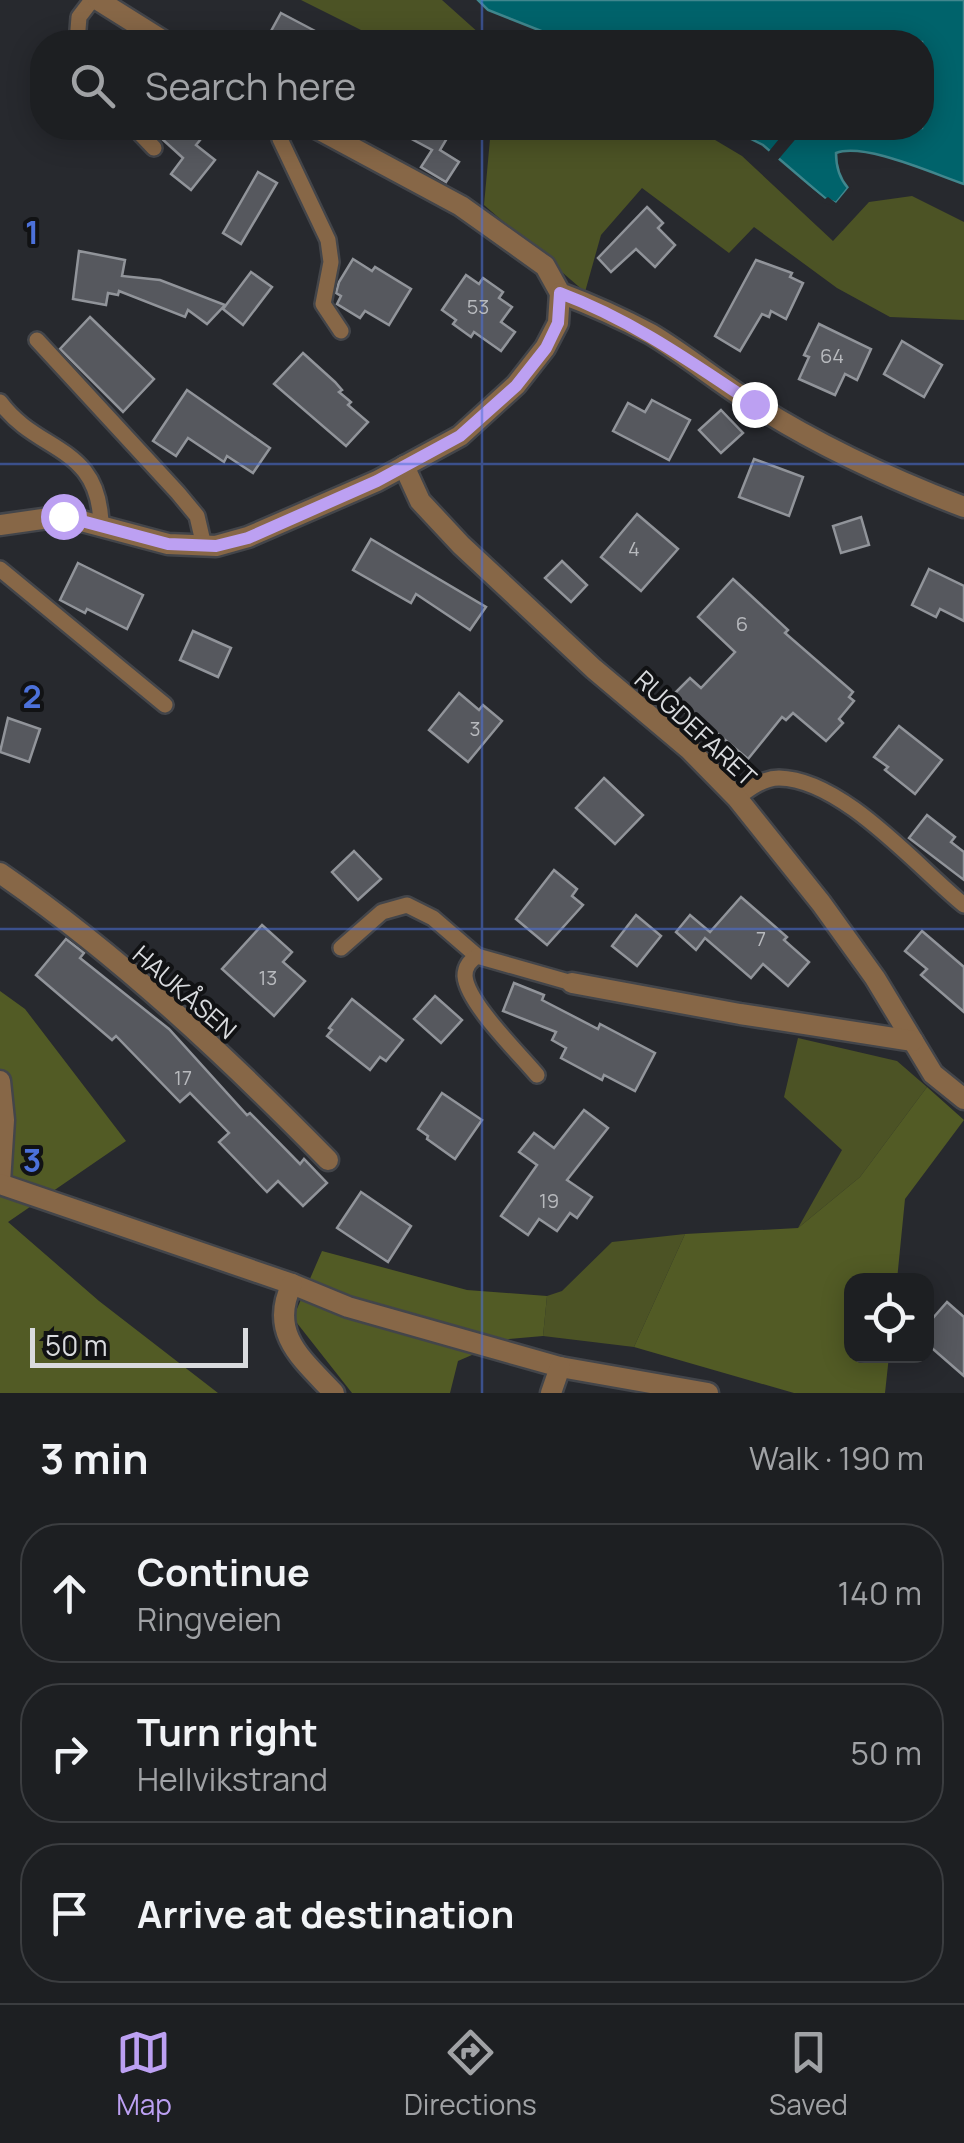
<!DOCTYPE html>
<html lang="en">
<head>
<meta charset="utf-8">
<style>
  :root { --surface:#1d1f22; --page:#2a2c2f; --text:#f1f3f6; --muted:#a0a2a5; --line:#3b3d40; --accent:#bca0f2 }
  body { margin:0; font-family:Manrope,sans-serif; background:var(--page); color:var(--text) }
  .controls { position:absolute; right:30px; bottom:30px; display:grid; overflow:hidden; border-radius:20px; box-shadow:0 5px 25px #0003 }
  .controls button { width:90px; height:90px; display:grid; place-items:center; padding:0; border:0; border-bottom:2px solid var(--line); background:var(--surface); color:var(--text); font:50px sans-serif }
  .scale { position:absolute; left:30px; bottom:25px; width:218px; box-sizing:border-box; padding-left:10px; border:5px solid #d9dbde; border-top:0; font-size:28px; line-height:35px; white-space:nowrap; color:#d9dbde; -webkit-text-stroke:8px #111214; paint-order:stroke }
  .stop { position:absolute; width:30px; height:30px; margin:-22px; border:8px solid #bca0f2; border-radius:50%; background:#fff }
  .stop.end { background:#bca0f2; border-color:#fff; box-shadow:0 2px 10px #0008 }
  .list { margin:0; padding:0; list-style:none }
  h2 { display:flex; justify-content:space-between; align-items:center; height:130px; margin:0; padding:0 40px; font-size:42px }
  h2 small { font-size:32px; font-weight:400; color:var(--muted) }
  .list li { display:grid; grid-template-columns:65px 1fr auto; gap:30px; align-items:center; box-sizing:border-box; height:140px; margin:0 20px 20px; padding:0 20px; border:2px solid var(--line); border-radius:40px }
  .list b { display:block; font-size:38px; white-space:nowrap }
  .list p { margin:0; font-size:32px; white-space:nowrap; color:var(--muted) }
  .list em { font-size:32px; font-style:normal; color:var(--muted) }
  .icon { flex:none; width:55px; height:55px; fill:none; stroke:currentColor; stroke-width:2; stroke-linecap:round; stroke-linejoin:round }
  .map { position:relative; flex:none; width:964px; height:1393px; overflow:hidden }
  .search { position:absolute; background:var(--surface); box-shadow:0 5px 25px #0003; left:30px; right:30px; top:30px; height:110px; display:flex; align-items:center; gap:25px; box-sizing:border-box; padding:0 35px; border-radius:40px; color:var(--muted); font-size:38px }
  .sheet { height:610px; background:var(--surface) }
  nav { display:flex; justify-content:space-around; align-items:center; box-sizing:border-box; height:140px; border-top:2px solid var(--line); background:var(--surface); font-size:28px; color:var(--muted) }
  nav a { display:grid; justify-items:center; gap:5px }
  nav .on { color:var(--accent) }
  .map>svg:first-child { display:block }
</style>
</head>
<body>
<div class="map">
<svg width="964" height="1393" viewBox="0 0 964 1393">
  <rect width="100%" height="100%" fill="#27292e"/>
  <g fill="#4c5325">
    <path d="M301,0H442L480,34L499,42H385Z"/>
    <path d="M491,128H695L742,156L833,241L869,202L912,196L964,222V320L890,317L837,288L754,227L729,253L642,188L601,235L585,292L484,205Z"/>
    <path d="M798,1038L897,1061L927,1087L860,1177L798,1228L842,1150L784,1097Z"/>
    <path d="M685,1234L634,1347L543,1336L547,1296L562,1291L612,1242Z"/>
  </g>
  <g fill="#525b25">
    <path d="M0,991L25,1009L126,1141L8,1222L99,1301L218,1393H0Z"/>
    <path d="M927,1087L964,1120L905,1199L897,1280H852V1356H889L885,1393H794L634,1347L685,1234L798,1228L860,1177Z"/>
    <path d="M322,1251L467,1290L547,1296L543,1336L509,1339L458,1361L450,1393H352L293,1318Z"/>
  </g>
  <path fill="#00636b" stroke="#41878e" stroke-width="2.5" d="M478,0H964V184C934,174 864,142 836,153C836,166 840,179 848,188L836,203L826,199L763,145L729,128H922V42H569L488,10Z"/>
  <path fill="#27292e" d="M788,128H805L777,161L825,199L828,197L836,203L850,186L853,191L839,207L823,203L766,155Z"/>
  <g fill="#56585e" stroke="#91949a" stroke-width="2.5">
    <path d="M281,13L336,42H265Z"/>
    <path d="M150,128H210L196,145L215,160L191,190L171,174L183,158Z"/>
    <path d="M391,128H453L440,150L459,162L446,182L421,167L432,150Z"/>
    <path d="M258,172L277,183L241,244L223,233Z"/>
    <path d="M647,207L663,223L658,228L675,245L655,267L636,249L611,272L598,258Z"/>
    <path d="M79,251L125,260L122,276L160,280L225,305L207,324L188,310L185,317L119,291L118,295L108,293L106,305L73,299Z"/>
    <path d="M353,259L372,271L375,267L411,289L389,325L365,311L360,318L337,304L341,296L336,293L339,282Z"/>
    <path d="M756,260L792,273L790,277L803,283L786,319L771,311L769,317L762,314L740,351L715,336Z"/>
    <path d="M251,272L272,287L243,325L223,309Z"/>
    <path d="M466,275L479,284L483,278L503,292L499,298L512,307L501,322L515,332L501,351L474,332L471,337L453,324L456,320L442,310Z"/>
    <path d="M90,317L154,379L123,412L60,349Z"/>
    <path d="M819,324L871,349L857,380L845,374L835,395L799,379L809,357L804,355Z"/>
    <path d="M902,341L942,365L924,397L884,374Z"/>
    <path d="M303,353L335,382L342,390L339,392L351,402L348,405L368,422L346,446L274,384Z"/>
    <path d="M187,390L270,448L253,473L227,456L224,462L188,438L176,456L153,441Z"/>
    <path d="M652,400L690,420L669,460L613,431L628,403L645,412Z"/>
    <path d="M721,410L743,433L721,453L699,430Z"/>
    <path d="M754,459L803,477L789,516L739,497Z"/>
    <path d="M637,514L678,549L641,591L601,557Z"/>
    <path d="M861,517L869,545L841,553L833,526Z"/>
    <path d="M371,539L486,607L470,630L416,594L411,603L353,570Z"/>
    <path d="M562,561L587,585L571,602L545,578Z"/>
    <path d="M78,563L143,595L127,629L87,609L85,613L60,600Z"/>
    <path d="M929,569L964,586V621L940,609L936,617L912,605Z"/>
    <path d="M733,579L788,630L785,633L853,692L849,697L854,701L839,719L843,723L826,741L793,713L786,720L782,717L748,759L701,720L697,724L670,698L690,678L701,688L735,652L698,617Z"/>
    <path d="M193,631L231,648L218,677L180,660Z"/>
    <path d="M459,693L479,710L483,705L502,721L468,762L429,730Z"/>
    <path d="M8,718L40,729L29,762L0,752Z"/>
    <path d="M899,726L942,760L915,794L885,770L888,767L874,757Z"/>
    <path d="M604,778L643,815L615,844L576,808Z"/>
    <path d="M927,815L955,837L951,842L964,852V880L909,838Z"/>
    <path d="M354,851L381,879L358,900L332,872Z"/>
    <path d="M554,870L577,889L572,896L583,905L547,945L516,919Z"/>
    <path d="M741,897L787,937L784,940L809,962L788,986L763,964L751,978L705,938L696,950L676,932L690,915L710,932Z"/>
    <path d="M636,915L661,936L637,966L612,946Z"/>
    <path d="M262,925L292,952L283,962L305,981L274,1016L222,969Z"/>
    <path d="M922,931L964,967V1012L921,975L927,969L905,951Z"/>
    <path d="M66,939L84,953L80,958L169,1029L247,1115L250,1113L300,1164L304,1159L327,1183L303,1206L278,1181L267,1192L219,1142L229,1133L190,1093L180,1102L116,1036L112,1040L36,975Z"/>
    <path d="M514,983L544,995L542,1000L598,1029L600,1024L655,1053L635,1091L604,1075L602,1080L561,1058L566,1048L552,1040L556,1032L503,1011Z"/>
    <path d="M435,996L462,1020L441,1043L414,1019Z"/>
    <path d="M352,999L403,1040L386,1061L380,1057L370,1070L327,1036L332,1030L329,1028Z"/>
    <path d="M442,1093L482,1120L455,1159L427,1139L428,1136L418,1129Z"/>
    <path d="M584,1110L608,1128L567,1180L592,1197L577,1218L570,1213L557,1231L539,1219L528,1235L501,1216L537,1165L519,1152L534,1133L554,1148Z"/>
    <path d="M361,1192L411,1226L388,1262L337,1228Z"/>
    <path d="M947,1302L964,1317V1376L926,1343V1326Z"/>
  </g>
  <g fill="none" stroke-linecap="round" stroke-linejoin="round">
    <g stroke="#43454a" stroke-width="20">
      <g id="lane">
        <path d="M77,42L79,17L92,0"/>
        <path d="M135,128L154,148"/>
        <path d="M283,128L280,139L328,240L331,262L323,304L341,331"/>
        <path d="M37,340L178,493L197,516L204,546"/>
        <path d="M0,402C38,454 100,444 101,526"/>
        <path d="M0,569L165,705"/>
        <path d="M737,798C749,789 763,778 779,778C843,779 917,867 964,905"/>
        <path d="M341,948L382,912L407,905L433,918L477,956L572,983"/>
        <path d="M477,956C470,961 465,966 465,976C467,1003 519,1053 537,1075"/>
      </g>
    </g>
    <g stroke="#43454a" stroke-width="25">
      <g id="street">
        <path d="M98,0L165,42"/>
        <path d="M316,128L461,206L545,266L560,293C592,305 621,318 651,334C686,355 717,381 752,403C817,445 891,479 964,507"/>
        <path d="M404,466L420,501L461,545L594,669L689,749L737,798L821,903L875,978L933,1074L964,1099"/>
        <path d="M0,525L63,516L168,544L216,546L248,537L377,481L460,436L516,385L545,348L558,323L560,293"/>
        <path d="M0,873C119,955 227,1057 328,1160"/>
        <path d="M572,983L740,1014L913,1041"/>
        <path d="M0,1081L4,1120L0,1182"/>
        <path d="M0,1184L292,1284L348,1307L560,1367L708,1393"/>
        <path d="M292,1284C268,1333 302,1359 334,1393"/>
        <path d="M551,1393L560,1367"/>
      </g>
    </g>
    <use href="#lane" stroke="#876747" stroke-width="15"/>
    <use href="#street" stroke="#876747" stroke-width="20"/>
  </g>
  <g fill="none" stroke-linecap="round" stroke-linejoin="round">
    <path stroke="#bca0f2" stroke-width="12" d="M63,516L168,544L216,546L248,538L377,481L460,436L516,386L546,348L558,323L560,293C632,320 691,362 754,404"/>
  </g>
  <path fill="none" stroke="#4c71da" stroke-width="2.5" stroke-opacity="0.55" d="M482,0V42M482,128V1393M0,464H964M0,929H964"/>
  <g text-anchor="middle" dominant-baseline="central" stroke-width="8" stroke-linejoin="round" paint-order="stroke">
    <g font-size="20" fill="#b8babe">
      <text x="478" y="306">53</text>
      <text x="832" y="355">64</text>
      <text x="634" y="548">4</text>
      <text x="742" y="623">6</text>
      <text x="475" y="728">3</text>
      <text x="761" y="938">7</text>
      <text x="268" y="977">13</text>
      <text x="183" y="1077">17</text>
      <text x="549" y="1200">19</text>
    </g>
    <g font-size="25" fill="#d9dbde" stroke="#111214">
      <text transform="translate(696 728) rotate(43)">RUGDEFARET</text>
      <text transform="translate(185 992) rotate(41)">HAUKÅSEN</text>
    </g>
  </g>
  <g font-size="32" text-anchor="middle" font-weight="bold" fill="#4c71da" stroke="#111214" stroke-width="8" stroke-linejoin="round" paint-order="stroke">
    <text x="32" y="244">1</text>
    <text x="32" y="708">2</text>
    <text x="32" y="1172">3</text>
  </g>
</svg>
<div class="controls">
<button><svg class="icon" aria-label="locate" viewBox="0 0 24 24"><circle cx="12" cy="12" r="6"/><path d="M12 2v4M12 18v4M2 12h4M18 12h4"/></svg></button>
</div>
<div class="scale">50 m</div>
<div class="stop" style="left:63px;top:516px"></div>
<div class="stop end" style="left:754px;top:404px"></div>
<div class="search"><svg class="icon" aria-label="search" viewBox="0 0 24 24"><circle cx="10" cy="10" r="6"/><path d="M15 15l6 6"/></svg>Search here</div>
</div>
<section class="sheet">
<h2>3 min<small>Walk · 190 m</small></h2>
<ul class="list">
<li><svg class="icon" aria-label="ahead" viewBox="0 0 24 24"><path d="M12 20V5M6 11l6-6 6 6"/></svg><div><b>Continue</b><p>Ringveien</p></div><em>140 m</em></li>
<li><svg class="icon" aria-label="right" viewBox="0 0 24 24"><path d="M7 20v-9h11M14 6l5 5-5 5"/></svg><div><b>Turn right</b><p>Hellvikstrand</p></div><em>50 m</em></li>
<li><svg class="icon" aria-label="arrive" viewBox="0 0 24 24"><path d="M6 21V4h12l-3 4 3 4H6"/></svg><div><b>Arrive at destination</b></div></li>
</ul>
</section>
<nav>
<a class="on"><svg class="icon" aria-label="map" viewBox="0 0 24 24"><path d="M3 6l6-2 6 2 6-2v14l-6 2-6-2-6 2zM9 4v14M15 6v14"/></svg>Map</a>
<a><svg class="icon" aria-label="directions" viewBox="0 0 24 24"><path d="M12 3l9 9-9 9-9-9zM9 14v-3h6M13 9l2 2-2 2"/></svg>Directions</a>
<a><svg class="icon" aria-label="saved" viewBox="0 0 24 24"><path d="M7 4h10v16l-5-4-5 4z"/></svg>Saved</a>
</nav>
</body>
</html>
